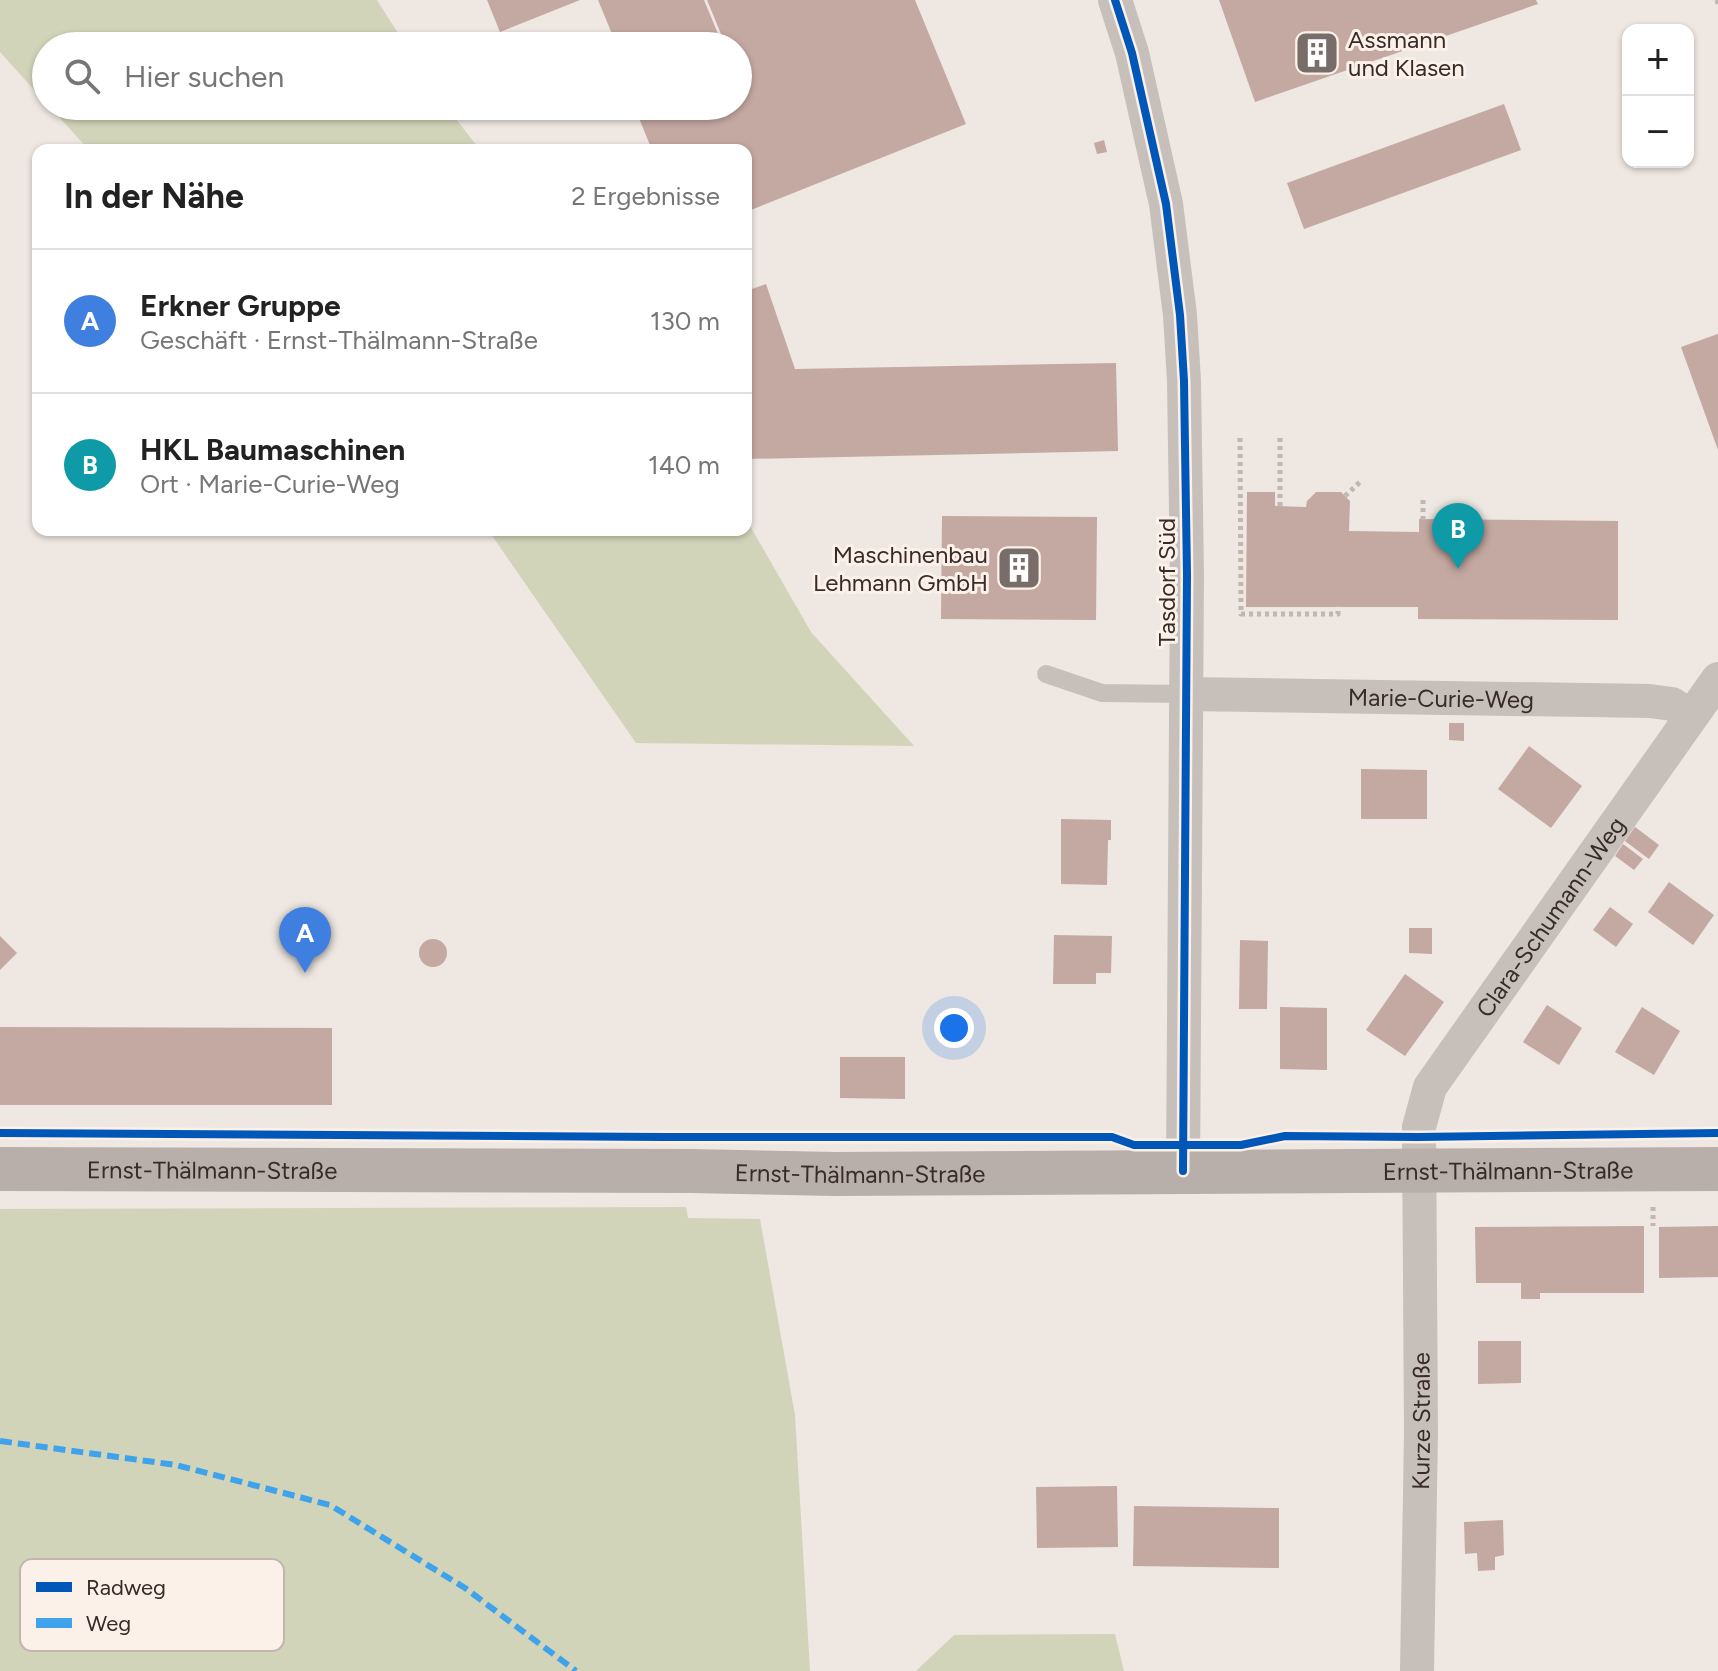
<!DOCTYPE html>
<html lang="de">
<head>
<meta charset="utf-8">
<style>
  :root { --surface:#fff; --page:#f2f2f2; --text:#222; --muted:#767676; --line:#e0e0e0; --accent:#7c3aed }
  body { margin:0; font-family:Figtree,sans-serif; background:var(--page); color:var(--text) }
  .controls { position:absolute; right:24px; top:24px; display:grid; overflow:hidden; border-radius:16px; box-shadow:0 2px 6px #0004 }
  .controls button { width:72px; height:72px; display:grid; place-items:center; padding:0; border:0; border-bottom:2px solid var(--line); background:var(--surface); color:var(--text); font:40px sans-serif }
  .you { position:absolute; left:954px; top:1028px; width:28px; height:28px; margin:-20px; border:6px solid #fff; border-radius:50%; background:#1a73e8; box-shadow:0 0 0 12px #1a73e833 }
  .badge { display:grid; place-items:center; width:52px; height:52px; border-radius:50%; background:var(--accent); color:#fff; font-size:26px; font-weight:700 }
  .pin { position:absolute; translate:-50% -66px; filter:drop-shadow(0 2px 4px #0008) }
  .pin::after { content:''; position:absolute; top:42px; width:28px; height:24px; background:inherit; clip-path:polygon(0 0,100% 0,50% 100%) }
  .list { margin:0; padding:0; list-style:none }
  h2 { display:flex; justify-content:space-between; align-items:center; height:104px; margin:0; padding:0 32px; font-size:34px }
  h2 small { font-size:26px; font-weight:400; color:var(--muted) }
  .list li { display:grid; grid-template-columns:52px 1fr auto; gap:24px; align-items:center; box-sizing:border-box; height:144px; padding:0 32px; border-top:2px solid var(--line) }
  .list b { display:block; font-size:30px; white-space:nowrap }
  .list p { margin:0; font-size:26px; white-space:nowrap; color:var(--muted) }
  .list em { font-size:26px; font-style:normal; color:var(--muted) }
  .icon { flex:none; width:44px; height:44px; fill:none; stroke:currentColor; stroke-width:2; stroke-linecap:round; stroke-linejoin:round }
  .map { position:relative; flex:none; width:1718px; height:1671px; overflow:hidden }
  .search { position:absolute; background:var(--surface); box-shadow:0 2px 6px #0004; left:32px; top:32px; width:720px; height:88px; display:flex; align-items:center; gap:20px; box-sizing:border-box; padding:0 28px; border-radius:44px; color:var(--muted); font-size:30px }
  .panel { position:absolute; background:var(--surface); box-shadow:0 2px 6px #0004; left:32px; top:144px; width:720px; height:392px; border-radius:16px }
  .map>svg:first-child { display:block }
</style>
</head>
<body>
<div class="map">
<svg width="1718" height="1671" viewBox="0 0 1718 1671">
  <rect width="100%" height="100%" fill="#eee7e2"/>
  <g fill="#d2d4ba">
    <path d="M0,0H377L406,46H46V103L0,52Z"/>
    <path d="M49,106H446L480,150H89Z"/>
    <path d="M746,519L811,632L914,746L636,743L488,530H746Z"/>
    <path d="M686,1207L688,1218L760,1219L795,1415L810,1671H0V1209Z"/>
    <path d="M1115,1634L1124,1671H916L954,1635Z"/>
  </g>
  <g fill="#c4a8a2">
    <path d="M487,0H580L500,32Z"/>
    <path d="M598,0H704L723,46H617Z"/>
    <path d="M707,0H915L966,124L746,212V150H652L634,106H738V46H726Z"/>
    <path d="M1219,0H1536L1538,4L1255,102Z"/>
    <path d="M1504,104L1521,150L1304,229L1287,183Z"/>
    <path d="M1104,140L1107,152L1097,154L1094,143Z"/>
    <path d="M766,284L795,369L1116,363L1118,451L746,459V291Z"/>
    <path d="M1718,334V450L1681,347Z"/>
    <path d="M1247,492H1275V506L1306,507L1307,501L1316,492H1341L1350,501L1349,531L1419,532V519L1618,521V620L1418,619V607H1246Z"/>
    <path d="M942,516L1097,517L1096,620L941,619Z"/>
    <path d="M1449,723H1464V741L1449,740Z"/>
    <path d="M1529,746L1582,786L1551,828L1498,789Z"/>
    <path d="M1361,769L1427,770V819H1361Z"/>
    <path d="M1061,819L1111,820V840H1108L1107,885L1061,884Z"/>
    <path d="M1635,827L1659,845L1649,859L1625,841Z"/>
    <path d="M1623,844L1643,859L1634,870L1615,856Z"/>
    <path d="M1669,882L1714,915L1693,945L1648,912Z"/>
    <path d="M1610,907L1633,924L1616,947L1593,930Z"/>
    <path d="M1409,928H1432V954L1409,953Z"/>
    <path d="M1054,935L1112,936L1111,973H1096V984H1053Z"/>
    <path d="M0,936L17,953L0,970Z"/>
    <circle cx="433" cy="953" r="14"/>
    <path d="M1240,940L1268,941L1267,1009H1239Z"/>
    <path d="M1405,974L1444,1002L1405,1056L1366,1030Z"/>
    <path d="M1547,1005L1582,1028L1559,1065L1523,1042Z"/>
    <path d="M1280,1007L1327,1008V1070L1280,1069Z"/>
    <path d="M1642,1007L1680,1031L1654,1075L1615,1052Z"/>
    <path d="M0,1027L332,1028V1105H0Z"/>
    <path d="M840,1057H905V1099L840,1098Z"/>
    <path d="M1644,1226V1293H1540V1299H1521V1283H1476L1475,1227Z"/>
    <path d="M1718,1226V1277L1659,1278V1227Z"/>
    <path d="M1478,1341H1521V1383L1478,1384Z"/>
    <path d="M1117,1486L1118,1547L1037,1548L1036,1487Z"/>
    <path d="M1134,1506L1279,1508V1568L1133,1566Z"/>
    <path d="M1503,1520L1504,1555L1495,1557V1570L1478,1571L1477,1553L1465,1554L1464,1522Z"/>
  </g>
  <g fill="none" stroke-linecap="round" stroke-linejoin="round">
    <g stroke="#c0b7b2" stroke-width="5" stroke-dasharray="4 4" stroke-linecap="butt">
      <path d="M1717,0L1718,4"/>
      <path d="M1240,438L1241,614H1338V606"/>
      <path d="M1345,496L1360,482"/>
      <path d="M1280,506V438"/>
      <path d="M1423,520V496"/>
      <path d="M1653,1207V1226"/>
    </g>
    <path stroke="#c7bfba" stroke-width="18" d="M1046,674L1102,693L1185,694"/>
    <g stroke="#c7bfba" stroke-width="34">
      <path d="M1115,0L1132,53L1166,204L1180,315L1184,381L1187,575L1183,1171"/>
      <path id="s1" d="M1185,694L1650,701L1672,704L1691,716"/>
      <path id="s2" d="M1417,1671L1421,1432L1419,1127L1430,1087L1718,679"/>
    </g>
    <path stroke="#b8afaa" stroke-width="44" id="s3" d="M0,1169L690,1171L835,1174L1718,1169"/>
    <path stroke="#3fa3eb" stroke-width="6" stroke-dasharray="12 6" stroke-linecap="butt" d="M0,1441L176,1465L330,1505L465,1588L576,1671"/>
    <g stroke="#fbf1e9" stroke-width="13">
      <g id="cycleway">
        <path d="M1115,0L1132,53L1166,204L1180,315L1184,381L1187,575L1183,1171"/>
        <path d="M0,1133L664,1137H1112L1134,1145H1241L1285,1136L1419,1137L1718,1133"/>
      </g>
    </g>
    <use href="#cycleway" stroke="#0057b8" stroke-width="8"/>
  </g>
  <defs>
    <g id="building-square" transform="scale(2.3)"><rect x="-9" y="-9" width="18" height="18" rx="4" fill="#786d69" stroke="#fbf1e9"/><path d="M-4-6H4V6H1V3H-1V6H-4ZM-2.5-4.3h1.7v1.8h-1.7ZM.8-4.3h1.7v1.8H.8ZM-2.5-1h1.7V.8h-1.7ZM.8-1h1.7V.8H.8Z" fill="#fff"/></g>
  </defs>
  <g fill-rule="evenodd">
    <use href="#building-square" x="1317" y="53"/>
    <use href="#building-square" x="1019" y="568"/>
  </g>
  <g text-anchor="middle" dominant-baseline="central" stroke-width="6" stroke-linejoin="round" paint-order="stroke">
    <g font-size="24" fill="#392b28" stroke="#fbf1e9" text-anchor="start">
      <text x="1348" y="39">Assmann<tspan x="1348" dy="28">und Klasen</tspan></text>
      <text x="988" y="554" text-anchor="end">Maschinenbau<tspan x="988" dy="28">Lehmann GmbH</tspan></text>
    </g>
    <g font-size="24" fill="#392b28" stroke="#fbf1e9">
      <text transform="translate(1166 582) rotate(-90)">Tasdorf Süd</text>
      <text stroke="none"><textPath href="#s1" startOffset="256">Marie-Curie-Weg</textPath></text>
      <text stroke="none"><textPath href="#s2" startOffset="794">Clara-Schumann-Weg</textPath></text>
      <text stroke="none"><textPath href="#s3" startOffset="212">Ernst-Thälmann-Straße</textPath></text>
      <text stroke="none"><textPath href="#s3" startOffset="1508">Ernst-Thälmann-Straße</textPath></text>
      <text stroke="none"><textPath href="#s3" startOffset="860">Ernst-Thälmann-Straße</textPath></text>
      <text stroke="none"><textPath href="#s2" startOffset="250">Kurze Straße</textPath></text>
    </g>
  </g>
  <rect x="20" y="1559" width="264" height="92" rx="12" fill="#fbf1e9" stroke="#c1b6af" stroke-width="2"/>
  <rect x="36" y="1582" width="36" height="10" fill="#0057b8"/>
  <rect x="36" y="1618" width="36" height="10" fill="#3fa3eb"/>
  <g font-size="22" fill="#392b28">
    <text x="86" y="1595">Radweg</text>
    <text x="86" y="1631">Weg</text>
  </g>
</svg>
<div class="controls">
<button>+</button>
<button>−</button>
</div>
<div class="you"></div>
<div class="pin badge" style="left:305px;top:973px;background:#3f7fe0">A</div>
<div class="pin badge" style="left:1458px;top:569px;background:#0f9aa8">B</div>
<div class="search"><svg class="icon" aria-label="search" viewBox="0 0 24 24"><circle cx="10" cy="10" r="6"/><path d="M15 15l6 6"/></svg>Hier suchen</div>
<section class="panel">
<h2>In der Nähe<small>2 Ergebnisse</small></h2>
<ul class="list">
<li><span class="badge" style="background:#3f7fe0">A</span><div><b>Erkner Gruppe</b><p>Geschäft · Ernst-Thälmann-Straße</p></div><em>130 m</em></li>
<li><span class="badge" style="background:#0f9aa8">B</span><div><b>HKL Baumaschinen</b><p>Ort · Marie-Curie-Weg</p></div><em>140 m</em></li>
</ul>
</section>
</div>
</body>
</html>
